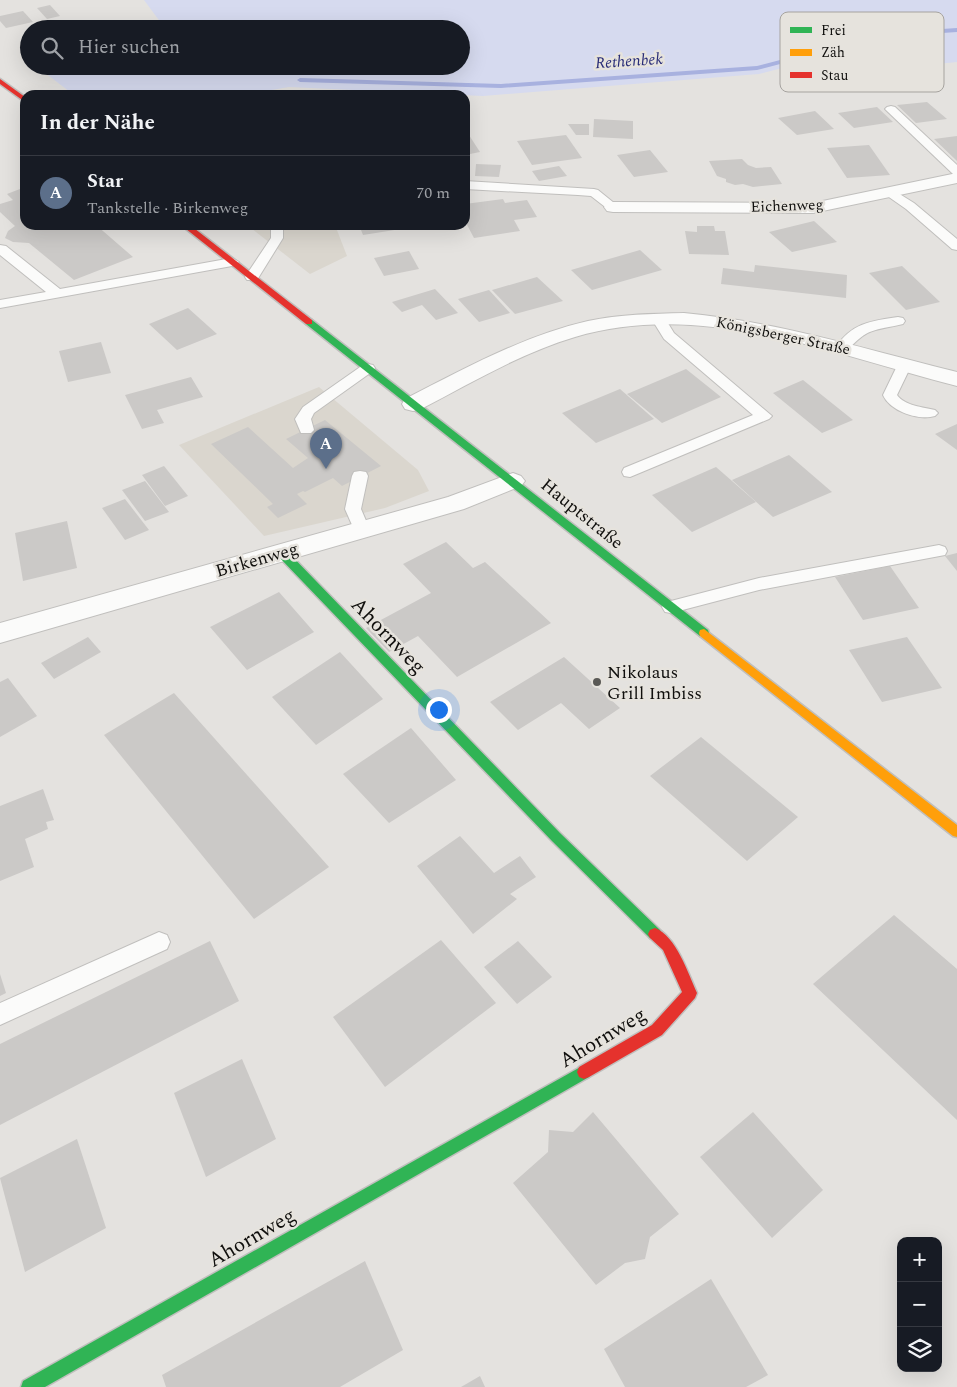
<!DOCTYPE html>
<html lang="de">
<head>
<meta charset="utf-8">
<style>
  :root { --surface:#171b24; --page:#20242c; --text:#f1f3f6; --muted:#9ea1a6; --line:#363941; --accent:#1a73e8 }
  body { margin:0; font-family:Spectral,serif; background:var(--page); color:var(--text) }
  .controls { position:absolute; right:15px; bottom:15px; display:grid; overflow:hidden; border-radius:10px; box-shadow:0 5px 20px #0002 }
  .controls button { width:45px; height:45px; display:grid; place-items:center; padding:0; border:0; border-bottom:1px solid var(--line); background:var(--surface); color:var(--text); font:25px sans-serif }
  .you { position:absolute; left:438px; top:709px; width:18px; height:18px; margin:-12px; border:4px solid #fff; border-radius:50%; background:#1a73e8; box-shadow:0 0 0 8px #1a73e833 }
  .badge { display:grid; place-items:center; width:32px; height:32px; border-radius:50%; background:var(--accent); color:#fff; font-size:16px; font-weight:700 }
  .pin { position:absolute; translate:-50% -41px; filter:drop-shadow(0 1px 2px #0008) }
  .pin::after { content:''; position:absolute; top:26px; width:18px; height:15px; background:inherit; clip-path:polygon(0 0,100% 0,50% 100%) }
  .list { margin:0; padding:0; list-style:none }
  h2 { display:flex; justify-content:space-between; align-items:center; height:65px; margin:0; padding:0 20px; font-size:21px }
  h2 small { font-size:16px; font-weight:400; color:var(--muted) }
  .list li { display:grid; grid-template-columns:32px 1fr auto; gap:15px; align-items:center; box-sizing:border-box; height:75px; padding:0 20px; border-top:1px solid var(--line) }
  .list b { display:block; font-size:19px; white-space:nowrap }
  .list p { margin:0; font-size:16px; white-space:nowrap; color:var(--muted) }
  .list em { font-size:16px; font-style:normal; color:var(--muted) }
  .icon { flex:none; width:28px; height:28px; fill:none; stroke:currentColor; stroke-width:2; stroke-linecap:round; stroke-linejoin:round }
  .map { position:relative; flex:none; width:957px; height:1387px; overflow:hidden }
  .search { position:absolute; background:var(--surface); box-shadow:0 5px 20px #0002; left:20px; top:20px; width:450px; height:55px; display:flex; align-items:center; gap:12px; box-sizing:border-box; padding:0 18px; border-radius:28px; color:var(--muted); font-size:19px }
  .panel { position:absolute; background:var(--surface); box-shadow:0 5px 20px #0002; left:20px; top:90px; width:450px; height:140px; border-radius:15px }
  .map>svg:first-child { display:block }
</style>
</head>
<body>
<div class="map">
<svg width="957" height="1387" viewBox="0 0 957 1387">
  <rect width="100%" height="100%" fill="#e4e2df"/>
  <g fill="#dad6ce">
    <path d="M247,225H335L347,256L310,274Z"/>
    <path d="M319,387L418,470L429,491L385,508L264,536L179,445Z"/>
  </g>
  <path fill="#d6daef" d="M144,0H957V62L918,66L886,41L759,74L483,96L289,87L243,95H74L36,66H461V29H160L206,20L164,27Z"/>
  <g fill="none" stroke-linecap="round" stroke-linejoin="round">
    <path fill="#a8b1df" fill-rule="evenodd" d="M957,28V32L883,37L757,70L501,88L300,82L297,80L300,78L501,84L757,66L883,33Z"/>
  </g>
  <g fill="#cbc9c7">
    <path d="M50,5L60,16L47,19L37,8Z"/>
    <path d="M23,11L33,22L6,28L0,21V16Z"/>
    <path d="M927,102L947,119L916,123L897,105Z"/>
    <path d="M877,107L893,122L854,128L838,113Z"/>
    <path d="M815,111L834,129L797,135L778,118Z"/>
    <path d="M594,119L633,121V139L593,137Z"/>
    <path d="M568,124H589V135H576Z"/>
    <path d="M465,132H467L480,152L465,155Z"/>
    <path d="M566,135L582,158L532,165L517,141Z"/>
    <path d="M957,136V161L934,139Z"/>
    <path d="M869,145L890,175L847,178L827,148Z"/>
    <path d="M650,150L668,172L634,177L617,155Z"/>
    <path d="M742,159L748,165L756,168L771,167L782,184L753,187L743,184L735,185L726,182V179L717,176L709,161Z"/>
    <path d="M476,164L501,165L499,177L475,176Z"/>
    <path d="M559,166L567,176L539,181L532,171Z"/>
    <path d="M25,187V225H96L133,257L74,280L29,243L13,242L5,238L8,231L15,226L0,212V204L13,200L7,194Z"/>
    <path d="M503,199L505,203L527,200L537,217L514,220L520,231L474,238L465,221V204Z"/>
    <path d="M814,221L837,242L792,252L769,232Z"/>
    <path d="M359,225H405L407,228L363,235Z"/>
    <path d="M697,226H714L715,231H725L729,255L689,254L685,231L697,232Z"/>
    <path d="M640,250L662,270L592,290L571,270Z"/>
    <path d="M409,251L419,269L384,276L374,258Z"/>
    <path d="M755,265L847,275L846,298L721,284L723,268L754,272Z"/>
    <path d="M902,266L940,302L906,310L869,273Z"/>
    <path d="M537,277L563,301L515,314L492,290Z"/>
    <path d="M435,289L458,313L436,320L422,305L402,312L392,302Z"/>
    <path d="M489,290L510,313L479,322L458,299Z"/>
    <path d="M188,308L217,334L177,350L149,324Z"/>
    <path d="M101,342L111,373L68,382L59,351Z"/>
    <path d="M686,369L721,397L662,423L627,394Z"/>
    <path d="M191,377L203,397L157,410L164,423L142,429L125,395Z"/>
    <path d="M803,380L853,420L822,433L773,393Z"/>
    <path d="M620,389L654,419L596,443L562,413Z"/>
    <path d="M325,420L381,466L342,486L333,478L305,492L303,491L297,494L307,504L278,518L267,507L273,504L211,444L248,427L293,468L308,458L286,439Z"/>
    <path d="M957,424V450L935,434Z"/>
    <path d="M789,455L832,492L773,517L732,480Z"/>
    <path d="M164,466L188,496L165,506L142,475Z"/>
    <path d="M716,467L756,502L692,532L652,495Z"/>
    <path d="M145,481L169,512L145,521L122,490Z"/>
    <path d="M125,499L149,530L125,540L102,508Z"/>
    <path d="M67,521L77,568L23,581L15,533Z"/>
    <path d="M446,542L473,568L485,562L551,623L457,677L418,636L389,652L366,628L431,593L403,564Z"/>
    <path d="M957,553V571L945,556Z"/>
    <path d="M890,566L919,608L863,620L835,577Z"/>
    <path d="M279,592L314,632L247,670L210,627Z"/>
    <path d="M88,637L101,652L54,679L41,663Z"/>
    <path d="M907,637L942,688L882,702L849,650Z"/>
    <path d="M340,652L383,699L316,745L272,697Z"/>
    <path d="M564,657L620,708L589,729L561,703L518,730L490,702Z"/>
    <path d="M8,678L37,716L0,737V682Z"/>
    <path d="M174,693L329,867L254,919L104,735Z"/>
    <path d="M411,728L456,780L389,823L343,774Z"/>
    <path d="M701,737L798,817L747,861L650,776Z"/>
    <path d="M43,789L54,820L46,822L48,829L25,839L34,867L0,881V806Z"/>
    <path d="M460,836L494,873L520,856L536,877L510,894L517,899L473,934L417,866Z"/>
    <path d="M894,915L957,969V1120L813,984Z"/>
    <path d="M441,940L496,1003L385,1087L333,1017Z"/>
    <path d="M210,941L239,1001L0,1125V1044Z"/>
    <path d="M518,941L552,977L517,1004L484,967Z"/>
    <path d="M0,974L6,993L0,996Z"/>
    <path d="M242,1059L276,1139L206,1177L174,1093Z"/>
    <path d="M593,1112L679,1214L650,1237L645,1259L625,1263L596,1285L513,1183L548,1152L549,1130L573,1132Z"/>
    <path d="M753,1112L823,1190L772,1238L700,1157Z"/>
    <path d="M77,1139L106,1228L25,1272L0,1178Z"/>
    <path d="M365,1261L403,1350L340,1387H166L162,1375Z"/>
    <path d="M711,1279L768,1375L746,1387H625L604,1349Z"/>
    <path d="M480,1376L485,1387H461Z"/>
  </g>
  <g fill="none" stroke-linecap="round" stroke-linejoin="round">
    <g stroke="#c0bfbd" stroke-width="2">
      <g id="lane">
        <path d="M891,106L895,107L957,165V175L953,174L887,111L885,109L887,107Z"/>
        <path d="M465,181L594,189L598,190L619,207L617,210H609L591,196L578,195L465,189Z"/>
        <path d="M890,188L914,203L957,239V250L952,249L906,209L886,195L884,192L886,189Z"/>
        <path d="M267,225H280L283,230V238L257,280H247L245,277L271,238V230Z"/>
        <path d="M0,245L6,246L60,289L232,258L239,262L232,266L0,308V300L46,292L0,255Z"/>
        <path d="M658,314L663,315L674,333L772,416L769,419L630,477L624,476L622,472L624,468L753,415L664,339L651,318Z"/>
        <path d="M898,317L903,318L905,321L903,324C874,331 868,327 847,351H837L835,348C852,323 870,321 898,317Z"/>
        <path d="M904,362L909,363L911,366L897,395C905,406 923,407 935,410L938,413L935,416C918,421 890,411 883,395L897,366L899,363Z"/>
        <path d="M368,364L373,365L375,368L373,371L314,413L311,419L314,430L311,433H301L295,419L303,407L363,365Z"/>
        <path d="M360,471L366,472L368,476L361,509L370,530L368,534L362,536L356,534L345,509L352,476L354,472Z"/>
        <path d="M939,545L945,547L947,551L945,555L759,590L671,613L665,612L662,607L665,602L671,601L759,578Z"/>
        <path d="M159,932L167,935L170,942L167,949L0,1025V1003Z"/>
      </g>
    </g>
    <g stroke="#c0bfbd" stroke-width="2">
      <g id="street">
        <path d="M957,173V183L813,213L613,212L607,211L604,207L607,203L613,202L813,203Z"/>
        <path d="M684,313C780,322 864,349 957,372V386C835,355 702,299 575,337C521,353 471,383 421,409L413,411L405,409L402,404L405,399C464,369 523,336 588,321C620,314 652,314 684,313Z"/>
        <path d="M513,473L521,476L525,481L521,486L464,509L0,643V623L448,497Z"/>
      </g>
    </g>
    <g stroke="#c0bfbd" stroke-width="3">
      <g id="fast">
        <path d="M306,320H312L708,630L709,633L708,636H700L306,324Z"/>
        <path d="M282,549L286,550L560,833L660,930L662,934L660,938L655,940L650,938L552,841L278,556L277,553Z"/>
        <path d="M584,1065L589,1067L591,1072L589,1077L45,1387H21L23,1381Z"/>
      </g>
    </g>
    <g stroke="#c0bfbd" stroke-width="3">
      <path id="slow" d="M704,629L957,825V837L953,836L700,636L699,633L700,630Z"/>
    </g>
    <g stroke="#c0bfbd" stroke-width="3">
      <g id="jam">
        <path d="M0,79L25,97V102L0,84Z"/>
        <path d="M181,225H190L312,320V324H306Z"/>
        <path d="M655,928C676,936 688,973 697,993L695,998L662,1035L589,1077L584,1079L579,1077L577,1072L579,1067L652,1025L682,992L663,950L650,938L648,934L650,930Z"/>
      </g>
    </g>
    <use href="#lane" fill="#fbfbfa" fill-rule="evenodd"/>
    <use href="#street" fill="#fbfbfa" fill-rule="evenodd"/>
    <use href="#fast" fill="#30b455" fill-rule="evenodd"/>
    <use href="#slow" fill="#ff9f0a" fill-rule="evenodd"/>
    <use href="#jam" fill="#e5322d" fill-rule="evenodd"/>
  </g>
  <circle fill="#5a5956" stroke="#e6e3dd" stroke-width="2" cx="597" cy="682" r="5"/>
  <g text-anchor="middle" dominant-baseline="central" stroke-width="5" stroke-linejoin="round" paint-order="stroke">
    <g font-size="15" fill="#100f0d" stroke="#e6e3dd">
      <text transform="translate(787 206) rotate(-2)">Eichenweg</text>
      <text transform="translate(783 336) rotate(12)">Königsberger Straße</text>
    </g>
    <g font-size="16" font-style="italic" fill="#272b77" stroke="#e6e3dd">
      <text transform="translate(629 61) rotate(-4)">Rethenbek</text>
    </g>
    <g font-size="18" fill="#100f0d" stroke="#e6e3dd">
      <text transform="translate(582 514) rotate(39)">Hauptstraße</text>
      <text transform="translate(257 560) rotate(-16)">Birkenweg</text>
    </g>
    <g font-size="18" fill="#100f0d" stroke="#e6e3dd" text-anchor="start">
      <text x="607" y="672">Nikolaus<tspan x="607" dy="21">Grill Imbiss</tspan></text>
    </g>
    <g font-size="21" fill="#100f0d" stroke="#e6e3dd">
      <text transform="translate(388 636) rotate(46)">Ahornweg</text>
      <text transform="translate(603 1038) rotate(-31)">Ahornweg</text>
      <text transform="translate(252 1238) rotate(-30)">Ahornweg</text>
    </g>
  </g>
  <rect x="780" y="12" width="164" height="80" rx="8" fill="#e6e3dd" stroke="#a6a39f" stroke-width="1"/>
  <rect x="790" y="27" width="22" height="6" fill="#30b455"/>
  <rect x="790" y="49" width="22" height="7" fill="#ff9f0a"/>
  <rect x="790" y="72" width="22" height="6" fill="#e5322d"/>
  <g font-size="14" fill="#100f0d">
    <text x="821" y="35">Frei</text>
    <text x="821" y="57">Zäh</text>
    <text x="821" y="80">Stau</text>
  </g>
</svg>
<div class="controls">
<button>+</button>
<button>−</button>
<button><svg class="icon" aria-label="layers" viewBox="0 0 24 24"><path d="M12 4l9 5-9 5-9-5zM3 14l9 5 9-5"/></svg></button>
</div>
<div class="you"></div>
<div class="pin badge" style="left:326px;top:469px;background:#5c6f8a">A</div>
<div class="search"><svg class="icon" aria-label="search" viewBox="0 0 24 24"><circle cx="10" cy="10" r="6"/><path d="M15 15l6 6"/></svg>Hier suchen</div>
<section class="panel">
<h2>In der Nähe<small></small></h2>
<ul class="list">
<li><span class="badge" style="background:#5c6f8a">A</span><div><b>Star</b><p>Tankstelle · Birkenweg</p></div><em>70 m</em></li>
</ul>
</section>
</div>
</body>
</html>
